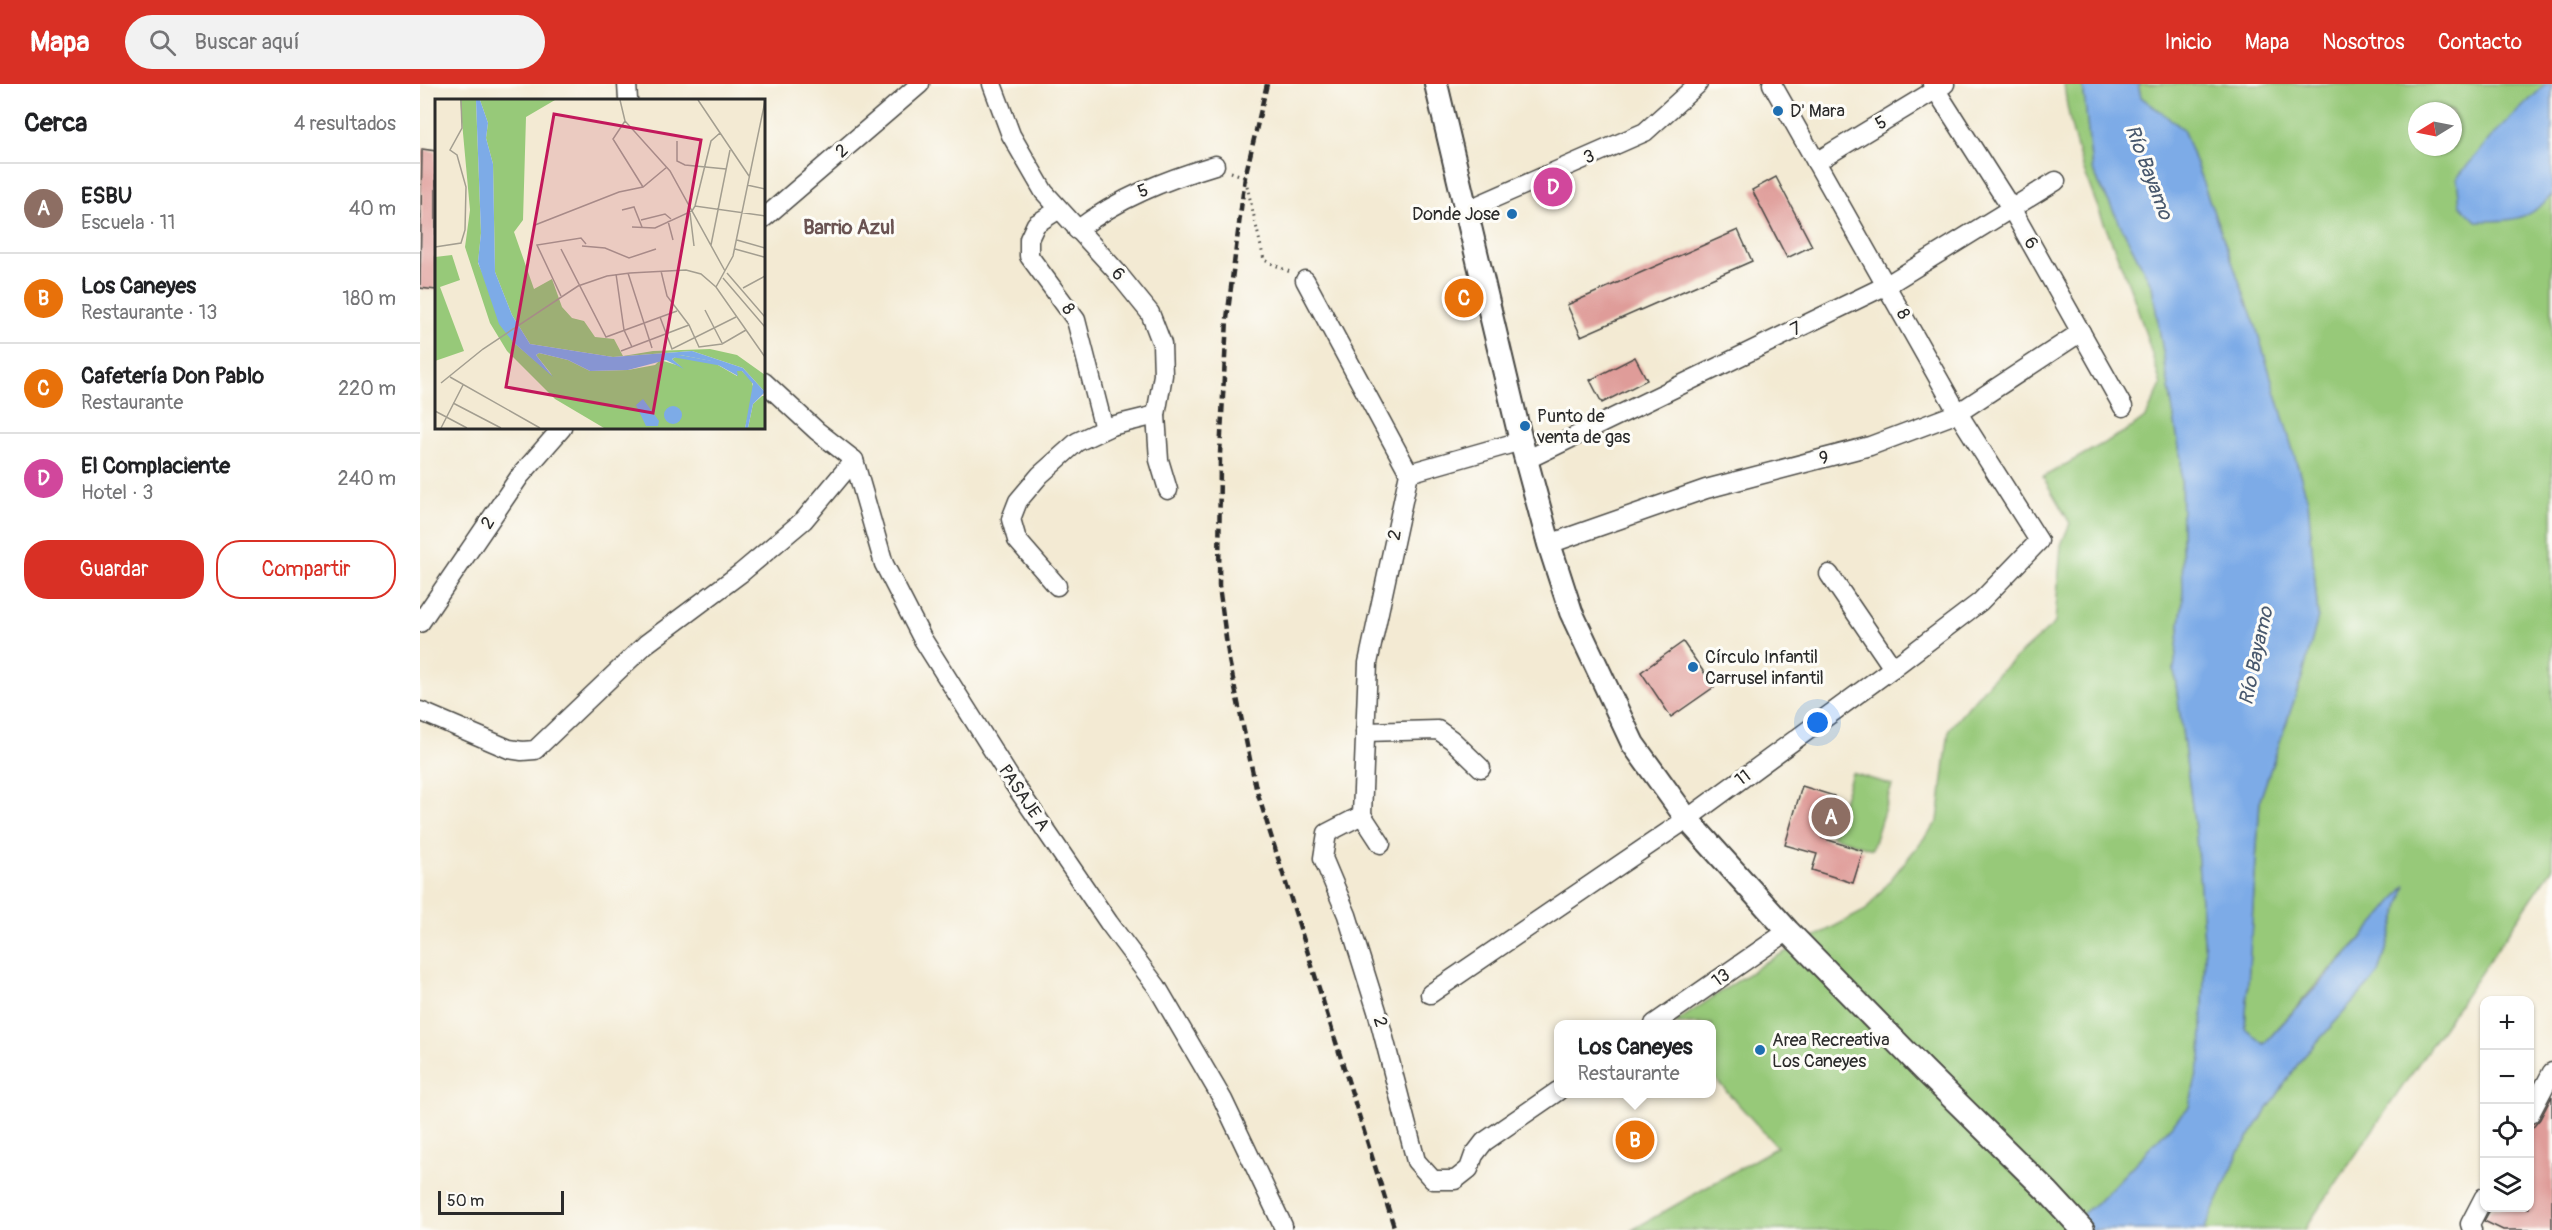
<!DOCTYPE html>
<html lang="es">
<head>
<meta charset="utf-8">
<style>
  :root { --surface:#fff; --page:#f2f2f2; --text:#202124; --muted:#757577; --line:#e0e0e0; --accent:#d93025 }
  body { margin:0; font-family:Pangolin,sans-serif; background:var(--page); color:var(--text) }
  .controls { position:absolute; right:18px; bottom:18px; display:grid; overflow:hidden; border-radius:12px; box-shadow:0 2px 4px #0004 }
  .controls button { width:54px; height:54px; display:grid; place-items:center; padding:0; border:0; border-bottom:2px solid var(--line); background:var(--surface); color:var(--text); font:30px sans-serif }
  .compass { position:absolute; left:1988px; top:18px; width:54px; height:54px; border-radius:50%; background:var(--surface); box-shadow:0 2px 4px #0004; rotate:260deg }
  .scale { position:absolute; left:18px; bottom:15px; width:126px; box-sizing:border-box; padding-left:6px; border:3px solid #2b2b2b; border-top:0; font-size:16px; line-height:21px; white-space:nowrap; color:#2b2b2b; -webkit-text-stroke:4px #fdfcf7; paint-order:stroke }
  .you { position:absolute; left:1398px; top:639px; width:21px; height:21px; margin:-15px; border:4px solid #fff; border-radius:50%; background:#1a73e8; box-shadow:0 0 0 9px #1a73e833 }
  .badge { display:grid; place-items:center; width:39px; height:39px; border-radius:50%; background:var(--accent); color:#fff; font-size:20px; font-weight:700 }
  .pin { position:absolute; translate:-50% -50%; border:3px solid #fff; box-shadow:0 2px 6px #0006 }
  .popup { position:absolute; left:1134px; top:936px; width:162px; height:78px; box-sizing:border-box; display:grid; place-content:center; border-radius:12px; background:var(--surface); filter:drop-shadow(0 2px 4px #0005); font-size:20px; white-space:nowrap; color:var(--muted) }
  .popup b { font-size:22px; color:var(--text) }
  .popup::after { content:''; position:absolute; left:50%; top:100%; margin-left:-12px; border:12px solid transparent; border-top-color:var(--surface) }
  .list { margin:0; padding:0; list-style:none }
  h2 { display:flex; justify-content:space-between; align-items:center; height:78px; margin:0; padding:0 24px; font-size:26px }
  h2 small { font-size:20px; font-weight:400; color:var(--muted) }
  .list li { display:grid; grid-template-columns:39px 1fr auto; gap:18px; align-items:center; box-sizing:border-box; height:90px; padding:0 24px; border-top:2px solid var(--line) }
  .list b { display:block; font-size:22px; white-space:nowrap }
  .list p { margin:0; font-size:20px; white-space:nowrap; color:var(--muted) }
  .list em { font-size:20px; font-style:normal; color:var(--muted) }
  .actions { display:flex; gap:12px; padding:18px 24px }
  .actions a { flex:1; padding:14px 0; border:2px solid var(--accent); border-radius:24px; text-align:center; font-size:21px; color:var(--accent) }
  .actions .main { background:var(--accent); color:#fff }
  .icon { flex:none; width:33px; height:33px; fill:none; stroke:currentColor; stroke-width:2; stroke-linecap:round; stroke-linejoin:round }
  .map { position:relative; flex:none; width:2132px; height:1146px; overflow:hidden }
  header { display:flex; align-items:center; gap:36px; box-sizing:border-box; height:84px; padding:0 30px; background:var(--accent); color:#fff }
  header strong { font-size:28px }
  nav { display:flex; gap:33px; margin-inline-start:auto; font-size:21px }
  .search { width:420px; height:54px; background:var(--page); display:flex; align-items:center; gap:15px; box-sizing:border-box; padding:0 21px; border-radius:33px; color:var(--muted); font-size:22px }
  main { display:flex }
  aside { flex:1; background:var(--surface) }
  .map>svg:first-child { display:block }
</style>
</head>
<body>
<header>
<strong>Mapa</strong>
<div class="search"><svg class="icon" aria-label="search" viewBox="0 0 24 24"><circle cx="10" cy="10" r="6"/><path d="M15 15l6 6"/></svg>Buscar aquí</div>
<nav><a>Inicio</a><a>Mapa</a><a>Nosotros</a><a>Contacto</a></nav>
</header>
<main>
<aside>
<h2>Cerca<small>4 resultados</small></h2>
<ul class="list">
<li><span class="badge" style="background:#8d6e63">A</span><div><b>ESBU</b><p>Escuela · 11</p></div><em>40 m</em></li>
<li><span class="badge" style="background:#e8710a">B</span><div><b>Los Caneyes</b><p>Restaurante · 13</p></div><em>180 m</em></li>
<li><span class="badge" style="background:#e8710a">C</span><div><b>Cafetería Don Pablo</b><p>Restaurante</p></div><em>220 m</em></li>
<li><span class="badge" style="background:#d1479c">D</span><div><b>El Complaciente</b><p>Hotel · 3</p></div><em>240 m</em></li>
</ul>
<div class="actions"><a class="main">Guardar</a><a>Compartir</a></div>
</aside>
<div class="map">
<svg width="2132" height="1146" viewBox="0 0 2132 1146">
  <rect width="100%" height="100%" fill="#fdfcf7"/>
  <filter id="ink" filterUnits="userSpaceOnUse"><feTurbulence type="fractalNoise" baseFrequency=".0167" numOctaves="2"/><feDisplacementMap in="SourceGraphic" scale="12" xChannelSelector="R" yChannelSelector="G"/><feConvolveMatrix kernelMatrix="1 2 1 2 8 2 1 2 1" color-interpolation-filters="sRGB"/></filter>
  <filter id="wash" filterUnits="userSpaceOnUse"><feTurbulence type="fractalNoise" baseFrequency=".008" numOctaves="4" result="noise"/><feDisplacementMap in="SourceGraphic" scale="24" xChannelSelector="R" yChannelSelector="G"/><feGaussianBlur stdDeviation="1.35" result="paint"/><feColorMatrix in="noise" values="0 0 0 0 0 0 0 0 0 0 0 0 0 0 0 0 0 1.4 0 .05"/><feComposite in="paint" operator="in"/></filter>
  <g filter="url(#wash)">
    <rect width="100%" height="100%" fill="#f3ead3"/>
    <g fill="#97c979" stroke="#617a52" stroke-width="1.5" fill-rule="evenodd">
      <path d="M1644,0H1663L1672,85L1732,202L1761,375L1763,517L1754,585L1776,752L1785,869L1781,974L1769,1023L1680,1116L1642,1146H1212L1357,1063L1292,991V940H1253L1346,878L1446,826L1518,737L1529,645L1573,594L1635,539L1641,461L1650,439L1623,393L1711,344L1726,333L1741,301C1732,270 1723,239 1712,209C1686,138 1652,77 1644,0Z"/>
      <path d="M1718,0H2132V785L1884,1146H1784L1820,1066L1880,977L1959,889L1985,803L1958,837L1894,903L1844,960L1825,944L1840,716L1883,590L1898,533L1888,417L1836,243L1763,45L1721,13ZM1997,27H2033V63H1997Z"/>
      <path d="M1432,689L1472,701L1452,765L1412,752Z"/>
    </g>
    <g fill="#7dabe7" stroke="#546b89" stroke-width="1.5">
      <path d="M1663,0H1718L1721,13L1763,45L1836,243L1888,417L1898,533L1883,590L1840,716L1825,944L1844,960C1891,907 1943,857 1986,801L1959,889L1880,977L1820,1066L1784,1146H1642L1680,1116L1769,1023L1781,974L1785,869L1776,752L1754,585L1763,517L1761,375L1732,202L1672,85Z"/>
      <path d="M2132,0V111C2107,138 2090,137 2056,137L2040,121L2037,94L2072,52L2125,1Z"/>
    </g>
    <g id="blocks">
      <g fill="#df9c99">
        <path d="M2,65L16,67V206L0,204Z"/>
        <path d="M1356,93L1392,162L1367,174L1332,106Z"/>
        <path d="M1318,146L1332,177L1161,252L1147,221Z"/>
        <path d="M1215,273L1227,296L1182,319L1170,296Z"/>
        <path d="M1263,558L1294,603L1251,633L1221,588Z"/>
        <path d="M1382,702L1414,712L1402,754L1443,767L1433,799L1392,786L1397,770L1365,761Z"/>
        <path d="M2132,1012V1146H2083L2064,1137L2071,1124H2109V1048L2120,1035Z"/>
      </g>
    </g>
  </g>
  <g filter="url(#ink)">
    <use href="#blocks" fill-opacity="0" stroke="#494844" stroke-width="1.5"/>
    <g fill="none" stroke-linecap="round" stroke-linejoin="round">
      <g stroke="#494844" stroke-width="21">
        <g id="minor">
          <path d="M207,0L208,16"/>
          <path d="M572,0L591,51L624,108L696,187L730,229L742,260L743,291L736,331L739,376L748,406"/>
          <path d="M1512,0L1591,124L1703,323"/>
          <path d="M1396,78L1525,0"/>
          <path d="M638,126L616,140L609,155V172L656,236L684,345"/>
          <path d="M1047,126L1225,48L1278,0"/>
          <path d="M344,134L500,0"/>
          <path d="M657,146C699,114 745,96 795,81"/>
          <path d="M885,196L989,389L948,579L942,731L961,760"/>
          <path d="M344,298L397,347L434,376L464,480L502,554L592,697L689,839L737,903L803,1016L863,1142"/>
          <path d="M1106,376L1467,201L1636,97"/>
          <path d="M989,389L1101,357"/>
          <path d="M1129,460L1286,405L1450,362L1538,329L1661,248"/>
          <path d="M1409,490L1473,584"/>
          <path d="M637,502L597,456L591,435L598,417L620,391L657,358L691,342L736,331"/>
          <path d="M0,539L100,392L142,344"/>
          <path d="M0,627L89,665L102,667L115,666L226,560L321,489L384,436L434,376"/>
          <path d="M945,648L1018,646L1032,656L1061,684"/>
          <path d="M942,731L907,749L903,774L927,831L957,927L996,1077L1013,1096H1035L1049,1085L1054,1071L1064,1058L1138,1007"/>
          <path d="M1010,910L1267,735L1473,584L1560,518L1619,457L1538,329L1352,0"/>
          <path d="M1234,940L1368,847"/>
          <path d="M2110,1030L2132,988"/>
          <path d="M2052,1146L2050,1140L2064,1113"/>
        </g>
      </g>
      <g stroke="#494844" stroke-width="26">
        <path id="major" d="M1016,0L1101,357L1129,460L1151,528L1213,660L1267,735L1368,847L1504,986L1628,1108L1663,1146"/>
      </g>
      <path stroke="#494844" stroke-width="3" stroke-dasharray="1.5 4.5" stroke-linecap="butt" d="M811,88L825,93L844,176L870,188"/>
      <use href="#minor" stroke="#fff" stroke-width="18"/>
      <use href="#major" stroke="#fff" stroke-width="22"/>
      <path stroke="#2b2b2b" stroke-width="4.5" stroke-dasharray="9 4.5" stroke-linecap="butt" d="M847,0L825,93L807,235L800,370L799,502L809,576L836,704L975,1146"/>
    </g>
  </g>
  <g fill="#1f6fb2" stroke="#fdfcf7" stroke-width="2">
    <circle cx="1358" cy="27" r="6"/>
    <circle cx="1092" cy="130" r="6"/>
    <circle cx="1105" cy="342" r="6"/>
    <circle cx="1273" cy="583" r="6"/>
    <circle cx="1340" cy="966" r="6"/>
  </g>
  <g text-anchor="middle" dominant-baseline="central" stroke-width="6" stroke-linejoin="round" paint-order="stroke">
    <g font-size="18" fill="#2b2b2b" stroke="#fdfcf7" text-anchor="start">
      <text x="1370" y="27">D' Mara</text>
      <text x="1080" y="130" text-anchor="end">Donde Jose</text>
      <text x="1117" y="332">Punto de<tspan x="1117" dy="21">venta de gas</tspan></text>
      <text x="1285" y="573">Círculo Infantil<tspan x="1285" dy="21">Carrusel infantil</tspan></text>
      <text x="1352" y="956">Area Recreativa<tspan x="1352" dy="21">Los Caneyes</tspan></text>
    </g>
    <g font-size="18" fill="#2b2b2b" stroke="#fdfcf7">
      <text transform="translate(1461 39) rotate(-31)">5</text>
      <text transform="translate(422 67) rotate(-41)">2</text>
      <text transform="translate(1169 73) rotate(-24)">3</text>
      <text transform="translate(723 107) rotate(-23)">5</text>
      <text transform="translate(1611 159) rotate(60)">6</text>
      <text transform="translate(698 190) rotate(49)">6</text>
      <text transform="translate(648 225) rotate(53)">8</text>
      <text transform="translate(1483 230) rotate(61)">8</text>
      <text transform="translate(1376 245) rotate(-26)">7</text>
      <text transform="translate(1404 374) rotate(-15)">9</text>
      <text transform="translate(68 439) rotate(-56)">2</text>
      <text transform="translate(975 451) rotate(-78)">2</text>
      <text transform="translate(1323 694) rotate(-36)">11</text>
      <text transform="translate(604 714) rotate(56)">PASAJE A</text>
      <text transform="translate(1301 894) rotate(-35)">13</text>
      <text transform="translate(960 938) rotate(75)">2</text>
    </g>
    <g font-size="20" font-style="italic" fill="#48586d" stroke="#fdfcf7">
      <text transform="translate(1729 88) rotate(69)">Río Bayamo</text>
      <text transform="translate(1836 572) rotate(-78)">Río Bayamo</text>
    </g>
    <g font-size="20" font-weight="bold" fill="#6a5352" stroke="#fdfcf7">
      <text x="429" y="143">Barrio Azul</text>
    </g>
  </g>
  <g transform="translate(15 15)">
    <rect width="330" height="330" fill="#f3ead3"/>
    <path d="M25,1H41L46,134L43,164L78,243L117,276L101,256L104,254L133,261L155,272L193,271L220,266L225,261L245,267L237,260L245,256L276,262L302,277V272H307L316,280L319,291L310,329H169L120,300L72,252L55,224L30,148L35,111ZM45,1H120L91,18L88,121L79,133L99,190L117,180L127,208L137,219L149,222L160,238L179,240L188,257L218,252L275,250L302,256L330,276V293L308,269L257,252L178,258L95,245L77,216L60,173L58,65L51,39L53,24ZM17,156L25,181L5,188L29,252L0,262V158ZM327,297H330V329H313L318,305Z" fill="#97c979"/>
    <path d="M41,1H45L53,24L51,39L58,65L60,173L77,216L95,245L178,258L257,252L308,269L330,293L318,305L313,329H310L318,285L307,272H302L303,277L276,262L245,256L237,260L249,270L231,261L193,271L155,272L133,261L104,254L101,256L118,278L78,243L64,225L43,163L46,134ZM208,300L224,322L223,327H211L201,306ZM229 316a9 9 0 1 1 18 0a9 9 0 1 1-18 0Z" fill="#7dabe7"/>
    <path fill="none" stroke="#7dabe7" stroke-width="3" d="M240,257L285,265"/>
    <path fill="none" stroke="#a39e90" stroke-width="1.5" d="M185,1L190,22L235,72L290,172M263,1L314,77M190,22L178,40L208,88M242,42V62L250,66L291,70M312,86L330,90M260,107L276,42L285,34M187,111L199,108L207,128M255,114L259,147M206,121L230,115L236,120M233,122L238,141M100,126L184,93L208,88L232,68M197,128L220,129L257,112L260,107L330,117M302,141L330,149M276,146L295,51M147,147L170,149L194,159L221,150M0,148L26,144L30,131L31,88L22,56L15,51L27,29L26,1M126,150L171,238L242,212M300,150L329,158M226,172L232,197L254,226L264,248L287,245L311,231M193,174L217,249M292,174L330,218M181,175L189,231L197,248M288,179L330,228M281,188L298,157L330,2M308,189L330,177M126,197L102,146L146,139L151,145M270,211L287,244M225,218L237,250L301,218M186,252L254,226M15,278L105,329M6,284L48,250L143,187L172,177L195,174L251,171L266,175L281,188L330,258M18,304L66,329M0,312L32,329M6,329L28,286"/>
    <path fill="#c2185b" fill-opacity="0.15" stroke="#c2185b" stroke-width="3" d="M119,15L266,41L218,314L71,288Z"/>
    <rect width="330" height="330" fill="none" stroke="#2b2b2b" stroke-width="3"/>
  </g>
</svg>
<div class="controls">
<button>+</button>
<button>−</button>
<button><svg class="icon" aria-label="locate" viewBox="0 0 24 24"><circle cx="12" cy="12" r="6"/><path d="M12 2v4M12 18v4M2 12h4M18 12h4"/></svg></button>
<button><svg class="icon" aria-label="layers" viewBox="0 0 24 24"><path d="M12 4l9 5-9 5-9-5zM3 14l9 5 9-5"/></svg></button>
</div>
<svg class="compass" viewBox="-18 -18 36 36"><path d="M0-13l5 13h-10z" fill="#e53935"/><path d="M0 13l5-13h-10z" fill="#757577"/></svg>
<div class="scale">50 m</div>
<div class="you"></div>
<div class="pin badge" style="left:1411px;top:733px;background:#8d6e63">A</div>
<div class="pin badge" style="left:1215px;top:1056px;background:#e8710a">B</div>
<div class="popup"><b>Los Caneyes</b>Restaurante</div>
<div class="pin badge" style="left:1044px;top:214px;background:#e8710a">C</div>
<div class="pin badge" style="left:1133px;top:103px;background:#d1479c">D</div>
</div>
</main>
</body>
</html>
